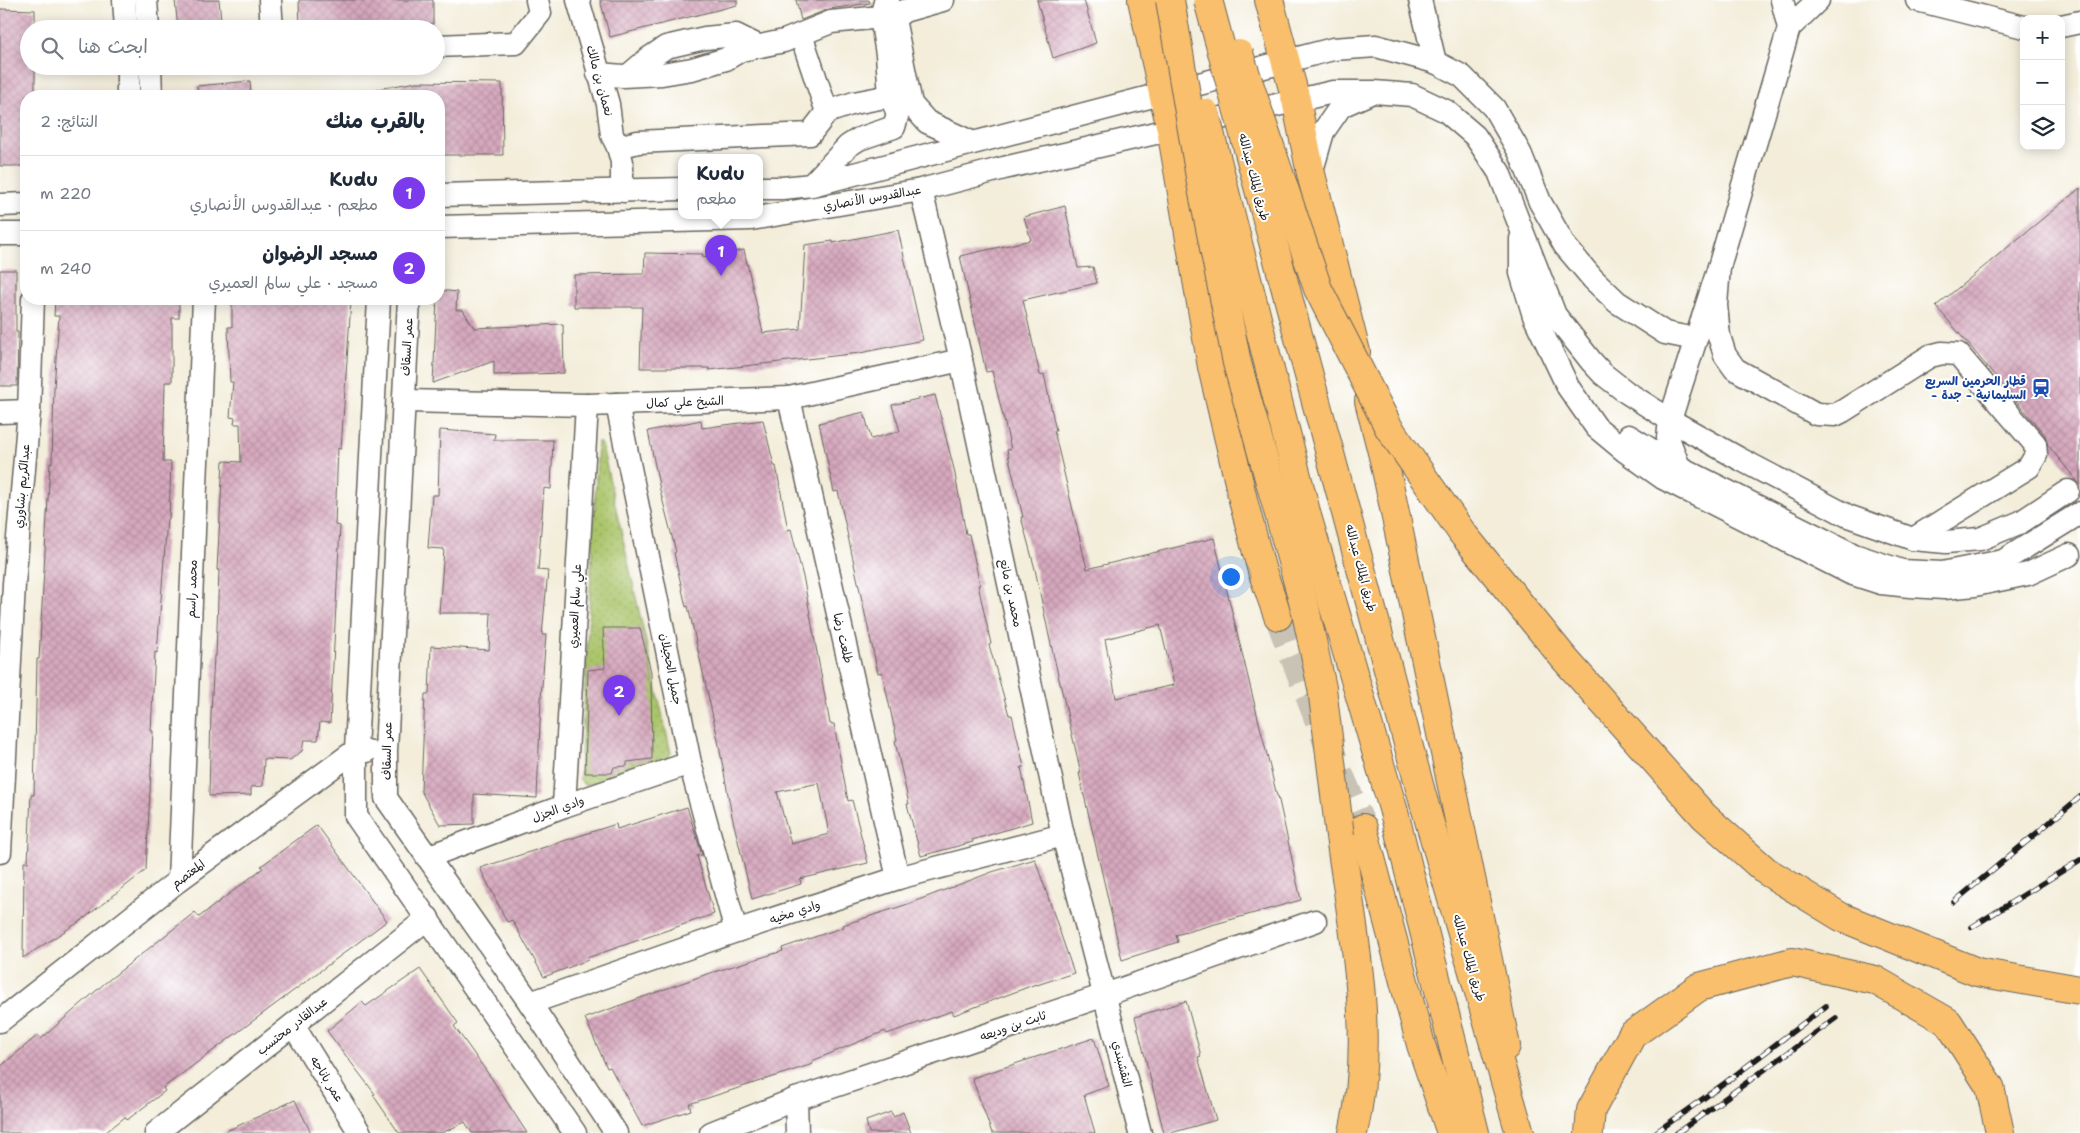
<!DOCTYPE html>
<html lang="ar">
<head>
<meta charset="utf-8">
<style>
  :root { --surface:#fff; --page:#f6f6f7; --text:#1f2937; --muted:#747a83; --line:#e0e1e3; --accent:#7c3aed }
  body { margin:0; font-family:"Shantell Sans","Playpen Sans Arabic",sans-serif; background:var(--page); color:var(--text); direction:rtl }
  .controls { position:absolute; right:15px; top:15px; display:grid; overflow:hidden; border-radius:10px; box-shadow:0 2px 12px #0003 }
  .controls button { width:45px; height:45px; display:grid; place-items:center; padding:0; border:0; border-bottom:1px solid var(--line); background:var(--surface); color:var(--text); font:25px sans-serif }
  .you { position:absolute; left:1230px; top:576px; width:18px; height:18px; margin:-12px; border:4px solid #fff; border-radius:50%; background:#1a73e8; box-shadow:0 0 0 8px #1a73e833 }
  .badge { display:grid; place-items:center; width:32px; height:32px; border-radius:50%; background:var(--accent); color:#fff; font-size:16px; font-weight:700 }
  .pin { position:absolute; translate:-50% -41px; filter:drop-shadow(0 1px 2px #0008) }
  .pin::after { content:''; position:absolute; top:26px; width:18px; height:15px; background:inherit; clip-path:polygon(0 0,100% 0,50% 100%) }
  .popup { position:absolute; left:678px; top:154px; width:85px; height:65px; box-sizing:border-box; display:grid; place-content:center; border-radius:10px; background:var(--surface); filter:drop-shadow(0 1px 4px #0005); font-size:16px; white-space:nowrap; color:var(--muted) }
  .popup b { font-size:19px; color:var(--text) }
  .popup::after { content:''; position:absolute; left:50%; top:100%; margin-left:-10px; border:10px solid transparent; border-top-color:var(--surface) }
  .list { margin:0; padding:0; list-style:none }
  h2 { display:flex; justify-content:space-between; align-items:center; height:65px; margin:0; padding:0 20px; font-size:21px }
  h2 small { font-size:16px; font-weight:400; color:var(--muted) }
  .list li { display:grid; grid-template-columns:32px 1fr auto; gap:15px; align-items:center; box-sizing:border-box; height:75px; padding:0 20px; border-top:1px solid var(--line) }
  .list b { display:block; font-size:19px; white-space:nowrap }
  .list p { margin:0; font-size:16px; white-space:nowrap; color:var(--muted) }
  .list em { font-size:16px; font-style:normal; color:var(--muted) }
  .icon { flex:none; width:28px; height:28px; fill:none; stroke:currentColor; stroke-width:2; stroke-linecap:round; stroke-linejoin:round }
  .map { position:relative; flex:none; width:2080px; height:1133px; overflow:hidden; direction:ltr }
  .search { position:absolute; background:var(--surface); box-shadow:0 2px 12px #0003; left:20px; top:20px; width:425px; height:55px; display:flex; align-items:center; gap:12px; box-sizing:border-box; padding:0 18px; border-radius:28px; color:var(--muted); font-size:19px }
  .panel { position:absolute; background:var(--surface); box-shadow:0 2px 12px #0003; left:20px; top:90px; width:425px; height:215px; border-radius:20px; direction:rtl }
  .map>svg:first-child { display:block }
</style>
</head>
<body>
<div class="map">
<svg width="2080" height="1133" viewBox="0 0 2080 1133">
  <defs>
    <pattern id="park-dots" width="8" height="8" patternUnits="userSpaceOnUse" patternTransform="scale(1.25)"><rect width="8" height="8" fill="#aac56b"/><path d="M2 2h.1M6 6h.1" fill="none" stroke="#92a95c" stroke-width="1.8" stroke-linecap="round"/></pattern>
    <pattern id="building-cross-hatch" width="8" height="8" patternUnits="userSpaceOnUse" patternTransform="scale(1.25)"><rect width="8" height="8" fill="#d6a8bd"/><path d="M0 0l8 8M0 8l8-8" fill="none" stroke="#b790a2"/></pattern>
  </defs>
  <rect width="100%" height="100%" fill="#fff"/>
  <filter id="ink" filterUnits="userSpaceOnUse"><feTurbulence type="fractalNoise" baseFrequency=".02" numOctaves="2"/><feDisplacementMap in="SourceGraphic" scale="10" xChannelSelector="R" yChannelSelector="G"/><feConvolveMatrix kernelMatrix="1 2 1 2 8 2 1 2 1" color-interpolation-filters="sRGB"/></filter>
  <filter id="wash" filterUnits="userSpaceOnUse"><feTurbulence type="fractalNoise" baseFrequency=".0096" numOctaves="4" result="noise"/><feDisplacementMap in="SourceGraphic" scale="20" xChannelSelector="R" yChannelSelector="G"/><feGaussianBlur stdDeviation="1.12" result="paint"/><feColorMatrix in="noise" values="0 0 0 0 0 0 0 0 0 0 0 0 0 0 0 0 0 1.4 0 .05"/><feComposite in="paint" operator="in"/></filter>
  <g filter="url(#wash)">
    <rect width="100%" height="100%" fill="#f3edda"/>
    <path fill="url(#park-dots)" stroke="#637044" d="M598,441L602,446L671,753L667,759L602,782L584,785L580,780Z"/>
    <g id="blocks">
      <g fill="url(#building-cross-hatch)" fill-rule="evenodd">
        <path d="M175,0H219L222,29H178Z"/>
        <path d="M299,0H433V24L361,25L362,28H300Z"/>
        <path d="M600,0H737V5L610,37Z"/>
        <path d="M796,0H869L870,3L829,9L801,20Z"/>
        <path d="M1037,0H1084L1096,43L1053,58Z"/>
        <path d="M0,9L35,10V29H29V66H35V96H26V166H0Z"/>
        <path d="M250,81L251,96H198L197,86Z"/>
        <path d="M416,82L502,83L503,155H439V96H378L377,89Z"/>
        <path d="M2080,188V485L2048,445L2045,435L1936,306Z"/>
        <path d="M1065,206L1078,268L1093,267L1097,283L1023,300L1040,375L1044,374L1056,431H1054L1087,569L1214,538L1277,796H1278L1301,900L1176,935L1178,942L1122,960L1079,773H1081L1049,636L1035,569L1021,517H1023L1007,450L1011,449L992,371L986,372L960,256L1031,240L1024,217ZM1160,625L1174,685L1116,698L1105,639Z"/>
        <path d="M898,230L923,340L860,353L709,370V368H640L642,307H574V275L644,274L645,253L703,254L702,257L744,250L763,333L800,329L805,245L833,241V243Z"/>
        <path d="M0,270H16V332H18L17,386H0Z"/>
        <path d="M439,290L457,292L456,310H463L474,328L563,324L564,373L494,375V361L433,383L437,299H439Z"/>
        <path d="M55,299H179V318H172V382H165L163,462H171L169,519H167L157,653L155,652L151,731H153L146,870L82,920L23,958L24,862H28L31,795H34L37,659H39L50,463H52L54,388L59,316H54Z"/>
        <path d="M232,299H351L350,316L341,449L338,448L335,525L340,526L330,723L320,722L318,740H304L302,751L290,760L264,759L263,786L251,787V795L209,796L211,713L214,656H216L219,570H217L223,461L241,462L240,424H234L235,418L230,417L233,382H230L228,327H232Z"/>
        <path d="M935,395L954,469L966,534H969L980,585H978L991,644L989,645L1009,715H1012L1024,767H1021L1032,822L972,840L973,842L921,856L907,804H909L895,741L897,740L882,672L878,673L838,491L834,492L819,423L864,412L871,439L900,431L892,405Z"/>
        <path d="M701,420L702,428L763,420L774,466H776L788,530L791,529L804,581L830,724H834L848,801L852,800L868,863L800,879L801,884L752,899L732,816L717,735L688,606L686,607L674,553L676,552L660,490L648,431ZM819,783L829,834L791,844L777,792Z"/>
        <path d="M440,430L495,434L494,440H553L551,489L544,488L538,570L548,571L542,635H546L541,698L537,798L474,794V824L440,825L421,791L425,694H429L431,646L489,650L491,613H439L444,549L428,548L432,495H438Z"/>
        <path d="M603,628H640L651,672L652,759L627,762V766L614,767L612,773H585L588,670L605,668Z"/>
        <path d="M687,807L702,855L697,856L714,914L587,958L588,960L544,977L512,920L507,922L480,868L616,824L617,829Z"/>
        <path d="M317,825L387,921L163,1088L165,1091L127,1120L125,1117L105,1133H0V1067L38,1035L41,1039L105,983L195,912L199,917L263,868L261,866Z"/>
        <path d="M1035,859L1074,973L1037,985L1036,984L954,1015L952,1011L887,1034L885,1031L812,1061L813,1064L689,1104L691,1110L642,1126L610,1067L607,1068L585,1018L707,974L783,951L782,948L844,927L843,925L908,904L992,872Z"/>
        <path d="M420,969L458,1023L454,1026L492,1079L527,1133H472L465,1122L442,1133H399L373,1095L375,1094L327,1031L362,1002L366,1006Z"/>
        <path d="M1186,1001L1201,1056L1198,1057L1216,1120L1171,1133H1164L1135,1017Z"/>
        <path d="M1094,1038L1109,1086L1084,1095L1095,1133H992L972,1078Z"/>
        <path d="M295,1100L311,1133H222Z"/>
        <path d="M891,1112L894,1117L903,1112L911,1133H869L866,1121Z"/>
      </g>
    </g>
  </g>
  <g filter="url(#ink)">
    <use href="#blocks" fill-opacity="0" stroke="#67655e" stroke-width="1"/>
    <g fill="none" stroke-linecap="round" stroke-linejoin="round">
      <path stroke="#c8c3b4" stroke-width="28" stroke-dasharray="28 14" stroke-linecap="butt" d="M1278,616L1340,775L1363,828"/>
      <g stroke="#67655e" stroke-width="25">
        <g id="minor">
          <path d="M124,0L126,29"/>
          <path d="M146,0L148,29"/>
          <path d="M270,0L272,29"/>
          <path d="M578,0L608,104L612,135L618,147L622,162V186L624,191"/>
          <path d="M943,0L904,11L894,19L911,104L927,122L971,142"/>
          <path d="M1420,0L1435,62"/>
          <path d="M1782,0L1789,28L1818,0"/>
          <path d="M1917,0L2024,27"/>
          <path d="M2061,26L2080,22"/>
          <path d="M801,35L827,112"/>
          <path d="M436,46L516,43L540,13L537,0"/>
          <path d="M128,66V96"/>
          <path d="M150,66L151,96"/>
          <path d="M598,74L623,76L662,74L692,69L726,59L741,50L784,41L831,22L881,17"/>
          <path d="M629,75L648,59L666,47L705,38L736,35L758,46"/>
          <path d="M618,147L638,142L810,134L827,112L854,103L890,96"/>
          <path d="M1311,174L1323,132L1341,106L1368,94"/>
          <path d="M812,184L848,146L859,139L894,127L898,113L890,96L887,54L881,17L885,2L888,0"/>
          <path d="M760,188H782L812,185L1333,49L1376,46L1435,62L1462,76L1494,108L1520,153L1540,202L1565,246L1593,279L1617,302L1665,333L1695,339"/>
          <path d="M921,190L961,360L1063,835L1140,1133"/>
          <path d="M439,195L682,189"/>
          <path d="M0,205L26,204"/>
          <path d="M439,227L751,219L921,190L1004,168L1333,92H1374L1412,95L1446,111L1475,136L1499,172L1555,315L1591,361L1603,374L1626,392L1670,420L1738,458L1848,516L1913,539L1946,542L1980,539L2021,522L2068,491"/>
          <path d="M0,234H26"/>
          <path d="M1521,239V273L1534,316L1568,387L1596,427L1625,451L1663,478L1850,573L1881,583L1910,586L1944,588L1975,585L2028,574L2069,555"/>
          <path d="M1719,267L1716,305L1719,336L1725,355L1735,369L1816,414L1835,415L1843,411L1930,356L1942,353L1958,354L2035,444L2036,455L2029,467L1913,539"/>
          <path d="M379,299L356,750V816L575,1133"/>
          <path d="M409,299L386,751V798L530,1003L616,1133"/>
          <path d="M789,398L898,878"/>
          <path d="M405,401L587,405L789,398L961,360"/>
          <path d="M617,404L690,763L736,931"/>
          <path d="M0,412L29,411"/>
          <path d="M1629,436L1679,467L1854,555L1902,571L1942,573L2003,561L2080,513"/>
          <path d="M1679,467L1668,438L1670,420L1719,267L1789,28"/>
          <path d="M564,806L587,405"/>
          <path d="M0,852L14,584L29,411L33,299"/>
          <path d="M427,857L564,806L690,763"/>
          <path d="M179,880L204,299"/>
          <path d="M530,1003L736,931L898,878L1063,835"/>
          <path d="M0,1021L179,880L356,750L367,751"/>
          <path d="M293,1025L360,1133"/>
          <path d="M796,1099L797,1133"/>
          <path d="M156,1133L428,918"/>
          <path d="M711,1133L796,1099L1105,995L1315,921"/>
        </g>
      </g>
      <g stroke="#67655e" stroke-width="30">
        <g id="major">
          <path d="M1142,0L1171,129L1212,367L1244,504L1262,571L1278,616"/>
          <path d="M1269,0L1296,100L1311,174L1356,352"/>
          <path d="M1369,401L1384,460L1506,1046"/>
          <path d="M1363,828L1421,1045L1451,1133"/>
        </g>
      </g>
      <g stroke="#67655e" stroke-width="30">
        <g id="highway">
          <path d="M1463,534L1563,657L1704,816L1766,871L1841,917L1977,972L2080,990"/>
          <path d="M1424,803L1520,1133"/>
          <path d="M1394,812L1475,1133"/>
          <path d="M1340,836C1353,933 1376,1036 1353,1133"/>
          <path d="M1589,1133L1591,1110L1632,1035L1699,987L1792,962L1875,980L1948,1022L1990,1087L2000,1133"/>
        </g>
      </g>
      <use href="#minor" stroke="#fff" stroke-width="22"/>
      <use href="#major" stroke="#f9bf6d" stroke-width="28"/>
      <use href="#highway" stroke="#f9bf6d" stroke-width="28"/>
      <g stroke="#1c1c1c" stroke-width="5.5">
        <g id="rail">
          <path d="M1954,902L2080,797"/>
          <path d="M1972,927L2080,860"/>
          <path d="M1655,1133L1725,1083L1826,1006"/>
          <path d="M1677,1133L1836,1018"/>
        </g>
      </g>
      <use href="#rail" stroke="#fff" stroke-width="4" stroke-dasharray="11" stroke-linecap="butt"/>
      <g stroke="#67655e" stroke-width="30" stroke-linecap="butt">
        <g id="highway-bridge">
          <path d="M1170,0L1201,183L1237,363L1305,608L1322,688L1340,836"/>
          <path d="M1208,0L1424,803"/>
          <path d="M1239,54L1318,289L1389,428L1463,534"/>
          <path d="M1205,113L1307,516L1394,812"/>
        </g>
      </g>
      <use href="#highway-bridge" stroke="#f9bf6d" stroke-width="28"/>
    </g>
  </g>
  <defs>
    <g id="station-bare" transform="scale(1.5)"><path d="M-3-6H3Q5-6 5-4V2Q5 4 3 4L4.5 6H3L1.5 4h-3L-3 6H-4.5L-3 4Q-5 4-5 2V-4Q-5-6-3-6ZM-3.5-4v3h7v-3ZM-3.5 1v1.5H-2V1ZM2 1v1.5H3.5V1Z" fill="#1a4fb4" stroke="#fff" stroke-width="2.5" paint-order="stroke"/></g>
  </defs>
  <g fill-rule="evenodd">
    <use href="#station-bare" x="2041" y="388"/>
  </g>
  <g text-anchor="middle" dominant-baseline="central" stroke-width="4" stroke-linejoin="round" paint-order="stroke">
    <g font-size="12" fill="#1c1c1c" stroke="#fff">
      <text transform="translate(600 81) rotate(75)">نعمان بن مالك</text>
      <text transform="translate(1254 177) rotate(75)">طريق الملك عبدالله</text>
      <text transform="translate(872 198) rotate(-10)">عبدالقدوس الأنصاري</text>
      <text transform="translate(407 347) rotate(-87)">عمر السقاف</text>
      <text transform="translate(685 402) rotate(-2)">الشيخ علي كمال</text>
      <text transform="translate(22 486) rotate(-85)">عبدالكريم بشاوري</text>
      <text transform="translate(1361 568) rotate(75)">طريق الملك عبدالله</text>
      <text transform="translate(192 589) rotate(-88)">محمد راسم</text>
      <text transform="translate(1011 593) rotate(78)">محمد بن مانع</text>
      <text transform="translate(575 606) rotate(-87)">علي سالم العميري</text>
      <text transform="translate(843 638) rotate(77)">طلعت رضا</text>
      <text transform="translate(671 669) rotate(79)">جميل الحجيلان</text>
      <text transform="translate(387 751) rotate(-89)">عمر السقاف</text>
      <text transform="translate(558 809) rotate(-20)">وادي الجزل</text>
      <text transform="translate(188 874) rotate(-37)">المعتصم</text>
      <text transform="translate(795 912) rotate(-18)">وادي مخيه</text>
      <text transform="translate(1469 958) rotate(74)">طريق الملك عبدالله</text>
      <text transform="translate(292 1026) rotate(-38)">عبدالقادر محتسب</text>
      <text transform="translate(1013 1026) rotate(-19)">ثابت بن وديعه</text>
      <text transform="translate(1122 1064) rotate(76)">النقشبندي</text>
      <text transform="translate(327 1079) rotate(58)">عمر باناجه</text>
    </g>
    <g font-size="12" font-weight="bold" fill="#164399" stroke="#fff" text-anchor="end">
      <text x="2026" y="381">قطار الحرمين السريع<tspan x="2026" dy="14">- السليمانية - جدة</tspan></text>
    </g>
  </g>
</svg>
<div class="controls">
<button>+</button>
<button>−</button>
<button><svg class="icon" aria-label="layers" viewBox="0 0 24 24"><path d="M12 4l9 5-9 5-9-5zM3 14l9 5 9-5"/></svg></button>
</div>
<div class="you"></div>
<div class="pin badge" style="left:721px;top:276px">1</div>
<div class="popup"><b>Kudu</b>مطعم</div>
<div class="pin badge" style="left:619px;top:716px">2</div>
<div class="search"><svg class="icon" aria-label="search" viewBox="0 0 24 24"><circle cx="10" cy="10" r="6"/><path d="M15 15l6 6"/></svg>ابحث هنا</div>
<section class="panel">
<h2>بالقرب منك<small>النتائج: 2</small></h2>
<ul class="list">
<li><span class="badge">1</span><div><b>Kudu</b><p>مطعم · عبدالقدوس الأنصاري</p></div><em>220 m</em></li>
<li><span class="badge">2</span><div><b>مسجد الرضوان</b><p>مسجد · علي سالم العميري</p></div><em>240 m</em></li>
</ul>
</section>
</div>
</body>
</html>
